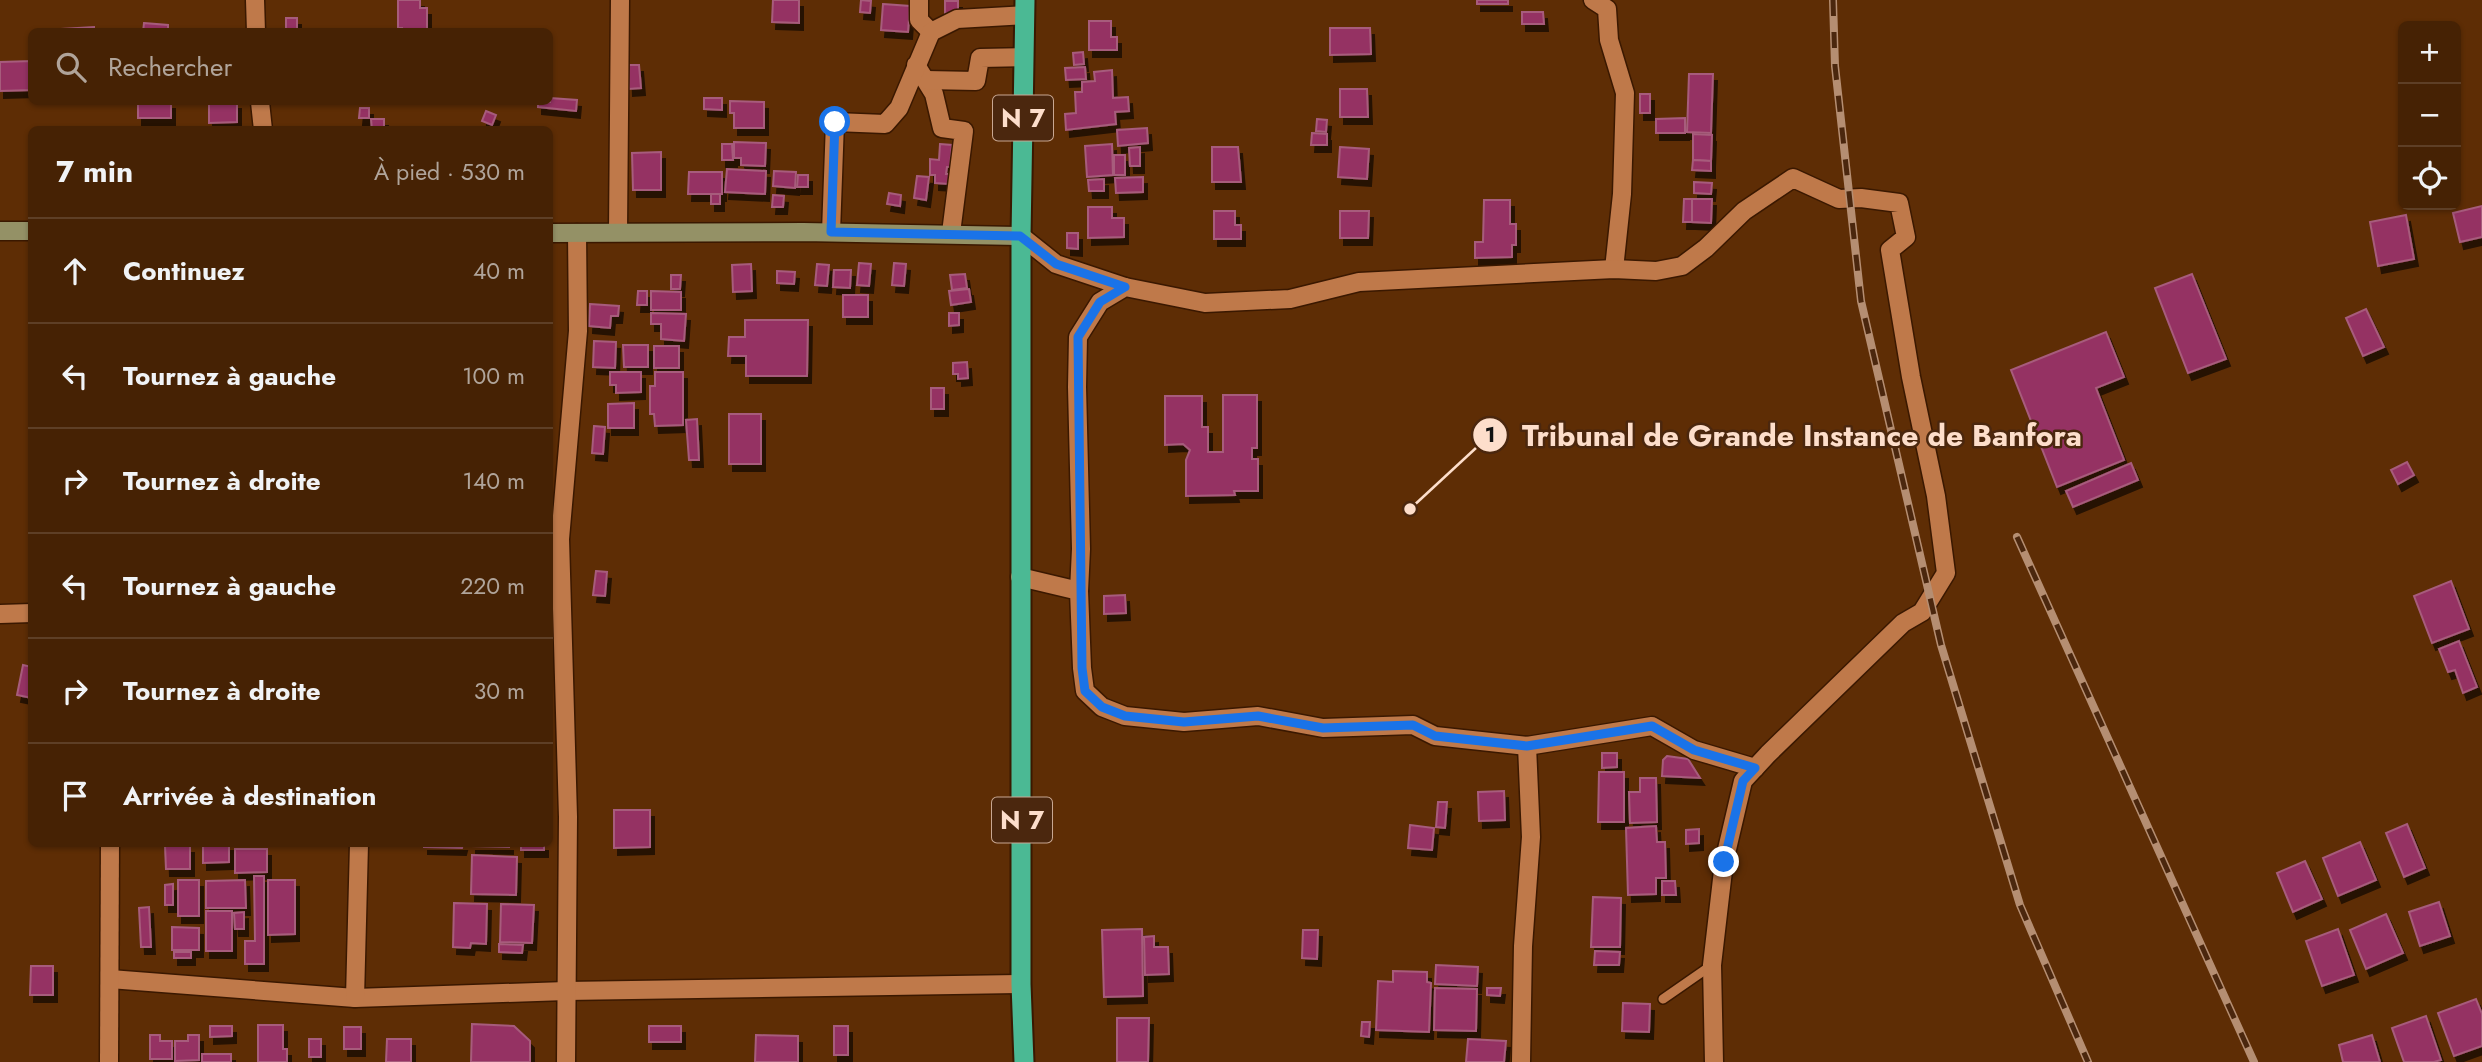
<!DOCTYPE html>
<html lang="fr">
<head>
<meta charset="utf-8">
<style>
  :root { --surface:#462204; --page:#502f13; --text:#f1f3f6; --muted:#b0a49a; --line:#5e3f26 }
  body { margin:0; font-family:Jost,sans-serif; background:var(--page); color:var(--text) }
  .controls { position:absolute; right:21px; top:21px; display:grid; overflow:hidden; border-radius:10px; box-shadow:0 2px 5px #0004 }
  .controls button { width:63px; height:63px; display:grid; place-items:center; padding:0; border:0; border-bottom:2px solid var(--line); background:var(--surface); color:var(--text); font:35px sans-serif }
  .stop { position:absolute; width:21px; height:21px; margin:-16px; border:5px solid #1a73e8; border-radius:50%; background:#fff }
  .stop.end { background:#1a73e8; border-color:#fff; box-shadow:0 2px 7px #0008 }
  .list { margin:0; padding:0; list-style:none }
  h2 { display:flex; justify-content:space-between; align-items:center; height:91px; margin:0; padding:0 28px; font-size:30px }
  h2 small { font-size:23px; font-weight:400; color:var(--muted) }
  .list li { display:grid; grid-template-columns:46px 1fr auto; gap:21px; align-items:center; box-sizing:border-box; height:105px; padding:0 28px; border-top:2px solid var(--line) }
  .list b { display:block; font-size:26px; white-space:nowrap }
  .list em { font-size:23px; font-style:normal; color:var(--muted) }
  .icon { flex:none; width:38px; height:38px; fill:none; stroke:currentColor; stroke-width:2; stroke-linecap:round; stroke-linejoin:round }
  .map { position:relative; flex:none; width:2482px; height:1062px; overflow:hidden }
  .search { position:absolute; background:var(--surface); box-shadow:0 2px 5px #0004; left:28px; top:28px; width:525px; height:77px; display:flex; align-items:center; gap:18px; box-sizing:border-box; padding:0 24px; border-radius:10px; color:var(--muted); font-size:26px }
  .panel { position:absolute; background:var(--surface); box-shadow:0 2px 5px #0004; left:28px; top:126px; width:525px; height:721px; border-radius:10px }
  .map>svg:first-child { display:block }
</style>
</head>
<body>
<div class="map">
<svg width="2482" height="1062" viewBox="0 0 2482 1062">
  <defs>
    <filter id="shadow"><feDropShadow dx="4" dy="7" stdDeviation="0" flood-color="#0009"/></filter>
  </defs>
  <rect width="100%" height="100%" fill="#5e2d05"/>
  <g fill="#953363" stroke="#a75b7c" stroke-width="2" filter="url(#shadow)">
    <path d="M398,0H420V8H427V32H402V28H398Z"/>
    <path d="M773,0H799V23L772,22Z"/>
    <path d="M861,0L871,1L870,13L860,12Z"/>
    <rect x="1477" y="0" width="31" height="4"/>
    <rect x="945" y="1" width="13" height="12"/>
    <path d="M883,4L910,6L908,32L881,30Z"/>
    <path d="M1522,12H1543L1544,24H1522Z"/>
    <rect x="286" y="18" width="11" height="12"/>
    <path d="M1089,21H1111V37H1117V50H1089Z"/>
    <path d="M144,23L168,25V32H143Z"/>
    <path d="M94,27V32H44V30Z"/>
    <path d="M1330,28H1370L1371,54L1330,55Z"/>
    <path d="M1083,52L1084,64L1074,65L1073,53Z"/>
    <path d="M32,61V90L0,91V62Z"/>
    <path d="M628,65H639L641,88L629,89Z"/>
    <path d="M1085,67L1086,79L1066,80L1065,68Z"/>
    <path d="M1112,70L1113,98L1128,97L1129,111L1115,112L1116,124L1066,130L1065,114L1076,113L1075,92H1082V82L1095,81L1094,72Z"/>
    <path d="M1689,74H1713L1711,133L1687,132Z"/>
    <path d="M1340,89H1367L1368,117H1340Z"/>
    <rect x="1640" y="94" width="10" height="19"/>
    <path d="M550,98L577,100L576,111L538,107V102H550Z"/>
    <path d="M704,98H722V110L704,109Z"/>
    <path d="M730,101L764,102V128H734V113H730Z"/>
    <rect x="138" y="102" width="33" height="16"/>
    <path d="M209,102H237V122L209,123Z"/>
    <path d="M360,108H369V118H359Z"/>
    <path d="M486,111L496,115L492,125L482,121Z"/>
    <path d="M1685,118V133H1656V119Z"/>
    <path d="M371,119H384V130H372Z"/>
    <path d="M1317,119L1327,120L1326,132L1316,131Z"/>
    <path d="M1147,128L1148,143L1118,146L1117,130Z"/>
    <path d="M1312,133L1327,134V145H1311Z"/>
    <path d="M1693,134L1712,135L1711,161L1693,160Z"/>
    <path d="M734,142L766,143L765,166L741,165V158H734Z"/>
    <path d="M722,144H732L733,160H722Z"/>
    <path d="M940,144L952,145L950,167H947L946,174H950L949,184L935,183V175H930V159L939,160Z"/>
    <path d="M1112,144L1113,175L1087,177L1085,146Z"/>
    <path d="M1140,147V166H1130L1129,148Z"/>
    <path d="M1212,147H1238L1241,182H1212Z"/>
    <path d="M1340,147L1369,149L1367,179L1338,177Z"/>
    <path d="M661,152V190H633L632,153Z"/>
    <rect x="1114" y="155" width="11" height="20"/>
    <path d="M1693,160L1711,161V171L1692,170Z"/>
    <path d="M727,169L766,171L765,194L725,192Z"/>
    <path d="M774,171L796,172L795,188L773,186Z"/>
    <path d="M689,172H722V194H688Z"/>
    <path d="M798,175H808V187H797Z"/>
    <path d="M917,176L929,177L926,200L914,198Z"/>
    <path d="M1143,177V192L1116,193L1115,178Z"/>
    <path d="M1104,179V191H1089L1088,180Z"/>
    <path d="M1694,182L1712,183L1711,194L1694,193Z"/>
    <path d="M889,193L901,195L900,206L887,204Z"/>
    <rect x="711" y="194" width="9" height="10"/>
    <path d="M773,195L784,196L783,207H772Z"/>
    <path d="M1684,199H1692V222H1683Z"/>
    <path d="M1692,199H1712L1711,223L1692,222Z"/>
    <path d="M1484,200H1510V224H1516V245H1512V257L1475,258V242H1483Z"/>
    <path d="M2482,206V237L2460,242L2453,213Z"/>
    <path d="M1088,207H1112V218H1124V237L1088,238Z"/>
    <path d="M1214,211H1235V225H1241V239H1214Z"/>
    <path d="M1340,211H1369L1368,238H1340Z"/>
    <path d="M2406,215L2414,259L2378,266L2370,222Z"/>
    <path d="M1067,233H1078V249L1067,248Z"/>
    <path d="M859,263L871,264L869,286L857,285Z"/>
    <path d="M894,263L906,264L904,286L892,285Z"/>
    <path d="M751,264L752,291L733,292L732,265Z"/>
    <path d="M817,264L829,265L827,286L815,285Z"/>
    <path d="M834,270H851L850,288L833,287Z"/>
    <path d="M777,271L795,272L794,284L777,283Z"/>
    <path d="M965,274L967,288L952,290L950,275Z"/>
    <path d="M2192,274L2226,359L2188,373L2155,288Z"/>
    <path d="M671,275H681L680,289H671Z"/>
    <path d="M969,289L971,302L951,305L949,291Z"/>
    <path d="M638,291H647V305H637Z"/>
    <path d="M651,291L681,292V310H651Z"/>
    <rect x="843" y="295" width="25" height="22"/>
    <path d="M590,304L619,306L618,316H611L610,328L589,326Z"/>
    <path d="M2366,309L2384,347L2363,356L2346,318Z"/>
    <path d="M651,313L686,314L684,341L661,339V324H651Z"/>
    <path d="M949,313H959V325L949,326Z"/>
    <path d="M745,320H808L807,376H746V356H728L729,337H745Z"/>
    <path d="M2106,332L2124,377L2096,388L2124,460L2057,487L2011,370Z"/>
    <path d="M594,341L616,342L615,368L593,367Z"/>
    <path d="M623,345H648V367H624Z"/>
    <rect x="654" y="346" width="25" height="22"/>
    <path d="M967,362L968,378L958,379V374H953V363Z"/>
    <path d="M610,372H641V392L616,393V385H610Z"/>
    <path d="M655,372H683V425L655,426L654,414H650V386H655Z"/>
    <rect x="931" y="388" width="13" height="21"/>
    <path d="M1223,395H1257V448H1252V459H1258V491H1234L1235,495L1186,496V460L1190,450L1183,444L1165,445V396H1202V427H1208V452H1223Z"/>
    <path d="M634,403V428H608V404Z"/>
    <rect x="729" y="414" width="32" height="50"/>
    <path d="M697,419L699,460H689L686,420Z"/>
    <path d="M594,426L605,427L603,454L592,453Z"/>
    <path d="M2407,462L2414,475L2398,484L2391,470Z"/>
    <path d="M2131,463L2138,480L2073,507L2066,491Z"/>
    <path d="M596,571L607,572L605,596L593,595Z"/>
    <path d="M2451,581L2469,629L2432,643L2414,596Z"/>
    <path d="M1125,595L1126,613L1104,614V596Z"/>
    <path d="M2459,641L2477,687L2463,693L2455,670L2448,672L2439,649Z"/>
    <path d="M23,665L32,667V698L17,695Z"/>
    <path d="M1602,753H1617V767L1602,768Z"/>
    <path d="M1667,756L1688,759L1700,778L1662,776L1663,760Z"/>
    <path d="M1599,772H1624V822H1598Z"/>
    <path d="M1640,778H1656L1657,822L1630,823L1629,792H1640Z"/>
    <path d="M1504,791L1505,820L1479,821L1478,792Z"/>
    <path d="M1438,802H1447L1445,828L1436,827Z"/>
    <path d="M614,810H650V847L614,848Z"/>
    <path d="M2407,824L2425,868L2404,877L2386,833Z"/>
    <path d="M1410,825L1434,828L1432,850L1408,848Z"/>
    <path d="M1656,826L1657,842H1665L1666,878H1656V894L1628,895L1626,828Z"/>
    <path d="M1699,829V843L1686,844V830Z"/>
    <path d="M2360,842L2376,880L2338,896L2323,858Z"/>
    <path d="M203,844H229V862L203,863Z"/>
    <path d="M424,844H463L462,848L424,847Z"/>
    <path d="M472,844H509V847L472,846Z"/>
    <rect x="521" y="844" width="23" height="6"/>
    <path d="M165,846H190V869H166Z"/>
    <path d="M235,849H267V872L235,873Z"/>
    <path d="M472,855L517,857L516,895L471,894Z"/>
    <path d="M2305,861L2322,899L2293,912L2277,873Z"/>
    <path d="M254,876H264V964H245V941H255Z"/>
    <rect x="178" y="880" width="21" height="36"/>
    <path d="M245,880L246,908H206V881Z"/>
    <path d="M268,880H295V934L268,935Z"/>
    <path d="M1662,881H1675L1676,895H1662Z"/>
    <path d="M173,884V905H165V885Z"/>
    <path d="M1593,897L1621,898L1620,947H1591Z"/>
    <path d="M2439,902L2450,936L2420,946L2409,912Z"/>
    <path d="M454,903L487,904L486,944L471,943L470,948L453,947Z"/>
    <path d="M501,904L534,905L532,943L500,942Z"/>
    <path d="M149,907L151,947H141L139,908Z"/>
    <rect x="206" y="911" width="26" height="40"/>
    <path d="M244,912V929H235L234,913Z"/>
    <path d="M2386,914L2403,953L2366,969L2350,930Z"/>
    <path d="M172,927L199,928V950H172Z"/>
    <path d="M1142,929L1143,996L1104,997L1102,930Z"/>
    <path d="M2338,929L2354,975L2322,986L2306,941Z"/>
    <path d="M1303,930H1318L1317,959L1302,958Z"/>
    <path d="M1154,936V947H1168L1169,974L1145,975L1144,937Z"/>
    <path d="M499,944L523,945L522,953L499,952Z"/>
    <path d="M1595,951L1620,952L1619,965H1594Z"/>
    <rect x="174" y="952" width="17" height="6"/>
    <path d="M1436,965L1478,967L1477,986L1435,984Z"/>
    <path d="M31,966H53V995H30Z"/>
    <path d="M1393,971L1427,972V982L1431,983L1429,1032L1376,1030L1378,981L1393,982Z"/>
    <path d="M1435,988L1477,989L1476,1031L1434,1030Z"/>
    <path d="M1487,988H1501L1500,996L1487,995Z"/>
    <path d="M2476,999L2482,1014V1046L2454,1056L2438,1013Z"/>
    <path d="M1623,1003L1650,1004L1649,1032L1622,1031Z"/>
    <path d="M2426,1016L2441,1060L2434,1062H2404L2392,1028Z"/>
    <path d="M1117,1018H1149L1148,1062H1117Z"/>
    <path d="M1362,1022H1370L1369,1037L1361,1036Z"/>
    <path d="M472,1024L514,1026L530,1041V1062H471Z"/>
    <path d="M258,1025H283V1049H287V1062H258Z"/>
    <path d="M210,1026H232V1036L210,1037Z"/>
    <rect x="649" y="1026" width="32" height="16"/>
    <rect x="834" y="1026" width="14" height="29"/>
    <rect x="344" y="1027" width="17" height="22"/>
    <path d="M150,1035H160V1041H172V1059H150Z"/>
    <path d="M188,1035H199V1060L175,1061V1041H188Z"/>
    <path d="M756,1035L798,1036V1062H755Z"/>
    <path d="M2372,1035L2380,1062H2343L2339,1045Z"/>
    <rect x="309" y="1039" width="12" height="18"/>
    <path d="M387,1039H411V1062H386Z"/>
    <path d="M1468,1039L1506,1041L1504,1062H1466Z"/>
    <rect x="202" y="1054" width="29" height="8"/>
  </g>
  <g fill="none" stroke-linecap="round" stroke-linejoin="round">
    <g stroke="#3a1800" stroke-width="12">
      <path id="service" d="M1663,999L1712,965"/>
    </g>
    <g stroke="#3a1800" stroke-width="21">
      <g id="minor">
        <path d="M255,0L256,32"/>
        <path d="M919,0V20L931,32"/>
        <path d="M1593,0L1607,9L1609,40L1625,93L1622,194L1614,269"/>
        <path d="M916,65L934,94L942,128L964,131L951,233"/>
        <path d="M926,80L976,81L980,58L1024,57"/>
        <path d="M260,102L263,130"/>
        <path d="M618,231L620,0"/>
        <path d="M831,232L835,122L885,124L899,108L931,32L957,19L1025,15"/>
        <path d="M1021,236L1056,264L1125,287"/>
        <path d="M1020,577L1079,591L1082,668L1085,691L1102,707L1125,716L1184,722L1258,716L1323,728L1413,725L1435,736L1527,746L1652,726L1694,750L1755,768"/>
        <path d="M1079,591L1081,549L1077,387L1078,337L1100,302L1125,287L1205,303L1290,299L1359,282L1614,269L1656,271L1682,266L1706,248L1744,211L1793,178L1839,199L1861,198L1899,203L1906,237L1890,250L1911,377L1936,496L1946,573L1922,612L1903,623L1768,754L1743,781L1724,862L1712,965L1714,1062"/>
        <path d="M0,614L32,613"/>
        <path d="M110,979L355,998L566,991L1021,984"/>
        <path d="M355,998L359,844"/>
        <path d="M109,1062L110,844"/>
        <path d="M566,1062L568,817L560,539L578,331L577,233"/>
        <path d="M1521,1062L1523,946L1531,837L1527,746"/>
      </g>
    </g>
    <g stroke="#3a1800" stroke-width="21">
      <g id="secondary">
        <path d="M0,231H32"/>
        <path d="M550,233L803,232L1021,236"/>
      </g>
    </g>
    <g stroke="#3a1800" stroke-width="23">
      <path id="trunk" d="M1024,1062L1021,984V236L1025,0"/>
    </g>
    <use href="#service" stroke="#bf794a" stroke-width="9"/>
    <use href="#minor" stroke="#bf794a" stroke-width="18"/>
    <use href="#secondary" stroke="#949166" stroke-width="18"/>
    <use href="#trunk" stroke="#4bb994" stroke-width="19"/>
    <g stroke="#b58e72" stroke-width="8">
      <g id="rail">
        <path d="M1833,0L1835,66L1861,301L1941,645L2020,905L2088,1062"/>
        <path d="M2017,537L2254,1062"/>
      </g>
    </g>
    <use href="#rail" stroke="#4b270e" stroke-width="5" stroke-dasharray="16" stroke-linecap="butt"/>
  </g>
  <g fill="none" stroke-linecap="round" stroke-linejoin="round">
    <path stroke="#1a73e8" stroke-width="9" d="M835,122L831,232L1020,236L1056,264L1125,287L1100,302L1078,337L1082,668L1085,691L1102,707L1125,716L1184,722L1258,716L1323,728L1413,725L1435,736L1527,746L1652,726L1694,750L1755,768L1743,781L1724,862"/>
  </g>
  <g text-anchor="middle" dominant-baseline="central" stroke-width="5" stroke-linejoin="round" paint-order="stroke">
    <g fill="#4b270e" stroke="#c8a792" stroke-width="2">
      <rect x="993" y="95.5" width="60" height="45" rx="5"/>
      <rect x="992" y="797.5" width="60" height="45" rx="5"/>
    </g>
    <g font-size="26" font-weight="bold" fill="#fddecb">
      <text x="1023" y="118">N 7</text>
      <text x="1022" y="820">N 7</text>
    </g>
  </g>
  <path fill="none" stroke="#fddecb" stroke-width="2.5" d="M1410 509L1490 435"/>
  <g fill="#fddecb" stroke="#4b270e" stroke-width="2.5">
    <circle cx="1410" cy="509" r="7"/>
    <circle cx="1490" cy="435" r="18"/>
  </g>
  <g font-size="21" text-anchor="middle" font-weight="bold" fill="#111">
    <text x="1490" y="442">1</text>
  </g>
  <g font-size="30" text-anchor="middle" font-weight="bold" fill="#fddecb" stroke="#4b270e" stroke-width="5" stroke-linejoin="round" paint-order="stroke">
    <text x="1802" y="446">Tribunal de Grande Instance de Banfora</text>
  </g>
</svg>
<div class="controls">
<button>+</button>
<button>−</button>
<button><svg class="icon" aria-label="locate" viewBox="0 0 24 24"><circle cx="12" cy="12" r="6"/><path d="M12 2v4M12 18v4M2 12h4M18 12h4"/></svg></button>
</div>
<div class="stop" style="left:835px;top:122px"></div>
<div class="stop end" style="left:1724px;top:862px"></div>
<div class="search"><svg class="icon" aria-label="search" viewBox="0 0 24 24"><circle cx="10" cy="10" r="6"/><path d="M15 15l6 6"/></svg>Rechercher</div>
<section class="panel">
<h2>7 min<small>À pied · 530 m</small></h2>
<ul class="list">
<li><svg class="icon" aria-label="ahead" viewBox="0 0 24 24"><path d="M12 20V5M6 11l6-6 6 6"/></svg><div><b>Continuez</b></div><em>40 m</em></li>
<li><svg class="icon" aria-label="left" viewBox="0 0 24 24"><path d="M17 20v-9H6M10 6l-5 5 5 5"/></svg><div><b>Tournez à gauche</b></div><em>100 m</em></li>
<li><svg class="icon" aria-label="right" viewBox="0 0 24 24"><path d="M7 20v-9h11M14 6l5 5-5 5"/></svg><div><b>Tournez à droite</b></div><em>140 m</em></li>
<li><svg class="icon" aria-label="left" viewBox="0 0 24 24"><path d="M17 20v-9H6M10 6l-5 5 5 5"/></svg><div><b>Tournez à gauche</b></div><em>220 m</em></li>
<li><svg class="icon" aria-label="right" viewBox="0 0 24 24"><path d="M7 20v-9h11M14 6l5 5-5 5"/></svg><div><b>Tournez à droite</b></div><em>30 m</em></li>
<li><svg class="icon" aria-label="arrive" viewBox="0 0 24 24"><path d="M6 21V4h12l-3 4 3 4H6"/></svg><div><b>Arrivée à destination</b></div></li>
</ul>
</section>
</div>
</body>
</html>
